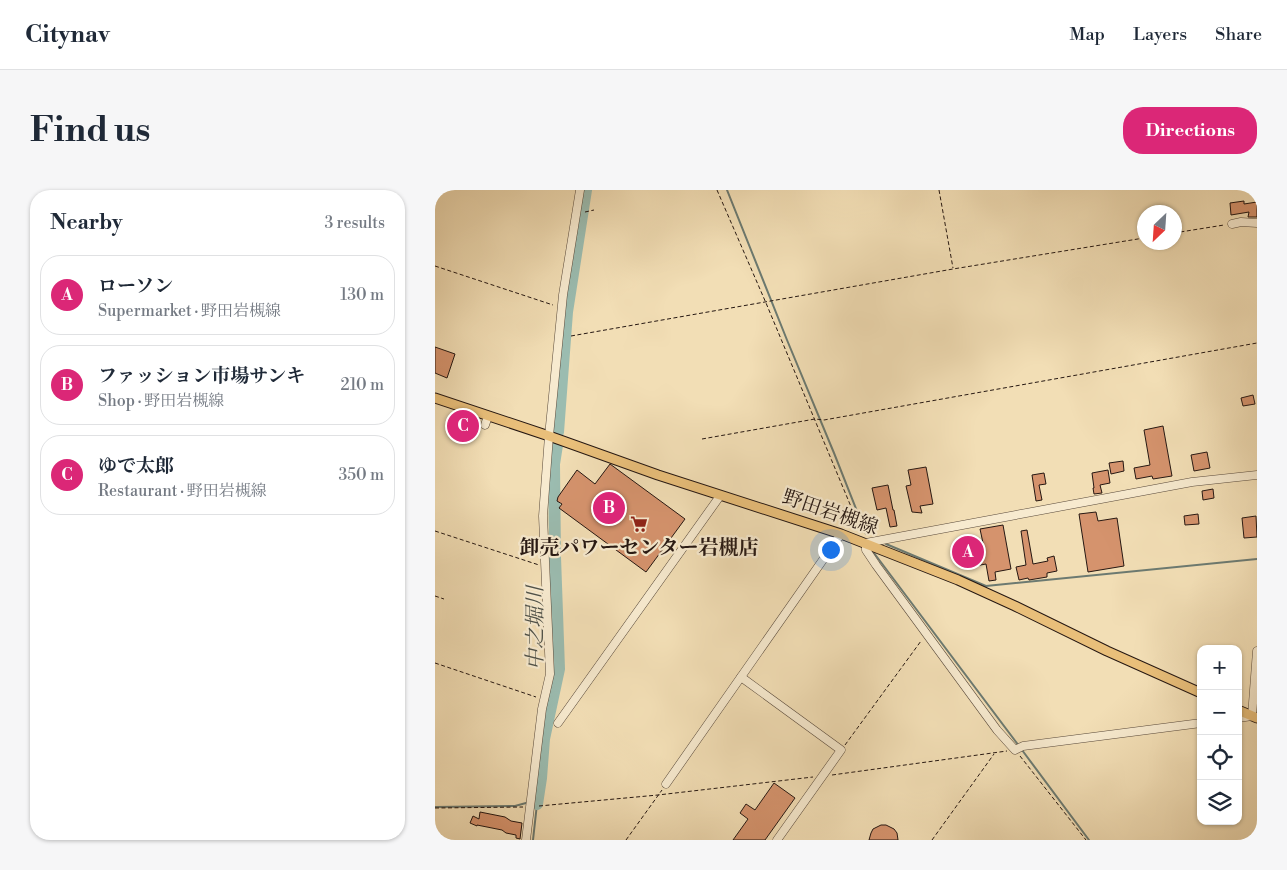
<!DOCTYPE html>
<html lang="en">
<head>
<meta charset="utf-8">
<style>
  :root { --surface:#fff; --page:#f6f6f7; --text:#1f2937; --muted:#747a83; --line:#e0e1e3; --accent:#db2777 }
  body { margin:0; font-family:"Libre Bodoni","Noto Serif JP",serif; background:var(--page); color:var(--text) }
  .controls { position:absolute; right:15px; bottom:15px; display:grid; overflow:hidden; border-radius:10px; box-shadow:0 1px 4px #0004 }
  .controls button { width:45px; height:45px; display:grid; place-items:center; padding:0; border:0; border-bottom:1px solid var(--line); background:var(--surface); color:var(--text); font:25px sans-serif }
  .compass { position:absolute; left:702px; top:15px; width:45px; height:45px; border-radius:50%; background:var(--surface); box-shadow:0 1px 4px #0004; rotate:205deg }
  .you { position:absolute; left:395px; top:359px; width:18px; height:18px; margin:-12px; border:4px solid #fff; border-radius:50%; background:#1a73e8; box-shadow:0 0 0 8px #1a73e833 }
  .badge { display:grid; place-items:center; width:32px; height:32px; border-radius:50%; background:var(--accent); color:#fff; font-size:16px; font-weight:700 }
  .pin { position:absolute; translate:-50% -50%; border:2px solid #fff; box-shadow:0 1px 5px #0006 }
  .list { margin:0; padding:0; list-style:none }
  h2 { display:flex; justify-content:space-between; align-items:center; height:65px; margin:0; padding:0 20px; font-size:21px }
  h2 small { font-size:16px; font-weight:400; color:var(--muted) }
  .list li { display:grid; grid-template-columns:32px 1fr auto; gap:15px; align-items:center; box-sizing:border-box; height:80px; margin:0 10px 10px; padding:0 10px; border:1px solid var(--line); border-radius:20px }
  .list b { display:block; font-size:19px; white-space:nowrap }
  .list p { margin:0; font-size:16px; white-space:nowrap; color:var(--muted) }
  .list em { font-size:16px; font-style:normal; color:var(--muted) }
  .icon { flex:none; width:28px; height:28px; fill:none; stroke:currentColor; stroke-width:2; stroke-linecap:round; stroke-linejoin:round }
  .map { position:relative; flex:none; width:822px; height:650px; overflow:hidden; border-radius:20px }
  header { display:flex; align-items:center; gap:30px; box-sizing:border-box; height:70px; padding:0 25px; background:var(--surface); border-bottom:1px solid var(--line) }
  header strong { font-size:24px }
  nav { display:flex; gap:28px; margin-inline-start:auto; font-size:18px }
  .intro { display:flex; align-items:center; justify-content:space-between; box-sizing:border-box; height:120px; padding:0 30px }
  h1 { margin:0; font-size:35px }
  .button { padding:12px 22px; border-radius:20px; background:var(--accent); color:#fff; font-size:18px; font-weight:700 }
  main { display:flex; gap:30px; padding:0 30px }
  aside { flex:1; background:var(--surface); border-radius:20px; box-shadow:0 1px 4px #0004 }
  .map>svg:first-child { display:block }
</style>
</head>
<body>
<header>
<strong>Citynav</strong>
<nav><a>Map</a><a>Layers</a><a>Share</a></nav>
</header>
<div class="intro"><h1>Find us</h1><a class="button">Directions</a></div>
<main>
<aside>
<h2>Nearby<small>3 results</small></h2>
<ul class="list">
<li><span class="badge">A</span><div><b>ローソン</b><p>Supermarket · 野田岩槻線</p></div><em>130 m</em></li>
<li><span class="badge">B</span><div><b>ファッション市場サンキ</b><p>Shop · 野田岩槻線</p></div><em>210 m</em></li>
<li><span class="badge">C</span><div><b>ゆで太郎</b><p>Restaurant · 野田岩槻線</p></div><em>350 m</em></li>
</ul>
</aside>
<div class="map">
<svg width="822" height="650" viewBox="0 0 822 650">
  <rect width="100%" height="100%" fill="#f2deb5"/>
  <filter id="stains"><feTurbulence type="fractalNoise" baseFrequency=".004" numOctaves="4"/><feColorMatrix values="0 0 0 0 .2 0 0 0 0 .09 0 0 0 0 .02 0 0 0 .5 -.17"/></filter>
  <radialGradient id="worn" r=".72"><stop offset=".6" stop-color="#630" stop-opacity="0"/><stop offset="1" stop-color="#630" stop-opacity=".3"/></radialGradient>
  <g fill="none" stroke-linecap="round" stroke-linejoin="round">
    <g stroke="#6c7a71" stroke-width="2">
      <path d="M292,0L352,150L399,263L431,344"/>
      <path d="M451,354L551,396L822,369"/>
      <path d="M439,363L584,556"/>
      <path d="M587,560L654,650"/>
      <path d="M0,617L80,616L91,613"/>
      <path d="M98,650L102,614L99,613"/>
    </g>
    <g stroke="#9bbcb0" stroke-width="12">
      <path d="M123,242L132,122L151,0"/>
      <path d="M102,614L106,588L109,549L124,479L120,367L119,274L122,255"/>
    </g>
  </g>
  <g fill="#d5936d" stroke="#251712">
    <path d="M809,11V14L822,12V27H813L814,22L796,25L795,13Z"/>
    <path d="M0,157L20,164L12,188L0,183Z"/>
    <path d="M818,205L820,214L808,216L806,208Z"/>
    <path d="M21,228L37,233L32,248L17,243Z"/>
    <path d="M728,236L737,286L718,289L717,286L701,289L699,278L715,275L709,240Z"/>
    <path d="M772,262L775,278L759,281L756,265Z"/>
    <path d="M688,271L689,281L676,284L674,273Z"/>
    <path d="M175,274L250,329L211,382L124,318L127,314L122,311L123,307L142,280L160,294Z"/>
    <path d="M491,277L498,314L485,316L487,323L477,322L471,296L476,295L473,280Z"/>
    <path d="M673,280L675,293L665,295L667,303L659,304L658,298H659L657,283Z"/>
    <path d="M609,283L611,294L604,295L607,310L601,311L597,285Z"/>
    <path d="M453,295L458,320H459L462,336L455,337L451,318L442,320L437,298Z"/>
    <path d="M778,299L779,308L768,310L767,301Z"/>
    <path d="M661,322L663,331L682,328L689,376L653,382L644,324Z"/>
    <path d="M763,324L764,334L750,335L749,326Z"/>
    <path d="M821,326L822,347L809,348L807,328Z"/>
    <path d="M568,335L576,379L560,382L561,390L554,391L551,374L529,378L525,356L548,353L545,339Z"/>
    <path d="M592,340L598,374L613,371L612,368L619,366L622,381L612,383V387L594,390L593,388L584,390L581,377L591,375L586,341Z"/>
    <path d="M339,593L360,608L330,650H298L313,629L305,623L311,614L320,620Z"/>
    <path d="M45,622L70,627L76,631L87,633L85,649L81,648V645L71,643L67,640L42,635V636L35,633L38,626L44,629Z"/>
    <path d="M446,635H451L459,639L462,643L463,650H434L436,643L438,639Z"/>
  </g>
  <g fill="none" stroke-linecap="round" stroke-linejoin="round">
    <g stroke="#58493b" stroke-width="9">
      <g id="minor">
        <path d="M797,34L806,32L822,33"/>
        <path d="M50,235L53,226"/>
        <path d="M306,487L406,560L342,650"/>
        <path d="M803,528L817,526L822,461"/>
        <path d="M123,533L285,306"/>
        <path d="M766,533L588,556L580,560L562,540L441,375L431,360V353L757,292L822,285"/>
        <path d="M231,594L406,344"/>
        <path d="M91,650L107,519L115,484L108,326L114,246L128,105L145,0"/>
      </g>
    </g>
    <g stroke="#251712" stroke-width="11">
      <g id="major">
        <path d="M0,208L114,246L223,285L406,344L523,390L580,416L672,461L766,503"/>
        <path d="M803,520L822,528"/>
      </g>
    </g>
    <g stroke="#251712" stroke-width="1" stroke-dasharray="4 2.5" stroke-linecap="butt">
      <path d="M282,0L331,113L427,343"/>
      <path d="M504,0L518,78"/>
      <path d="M150,22L159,20"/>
      <path d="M739,43L789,35"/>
      <path d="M0,76L118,115"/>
      <path d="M136,146L518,79L709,48"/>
      <path d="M267,249L380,229L389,230L822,153"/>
      <path d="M0,341L104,375"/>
      <path d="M0,406L9,409"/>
      <path d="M0,473L101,507"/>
      <path d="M410,555L486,451"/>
      <path d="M585,566L651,650"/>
      <path d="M397,585L572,561"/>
      <path d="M104,616L223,605L378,587"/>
      <path d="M0,618L88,617"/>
      <path d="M191,650L227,600"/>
      <path d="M497,650L559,564"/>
    </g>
    <use href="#minor" stroke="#f7eacf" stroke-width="8"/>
    <use href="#major" stroke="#e9bf7a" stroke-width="9"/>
  </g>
  <defs>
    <g id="supermarket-bare" transform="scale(1.35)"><path d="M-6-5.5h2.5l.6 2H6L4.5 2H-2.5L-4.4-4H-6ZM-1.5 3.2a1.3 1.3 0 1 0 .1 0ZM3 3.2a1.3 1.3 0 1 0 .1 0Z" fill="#8f2418" stroke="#f7eacf" stroke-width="2.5" paint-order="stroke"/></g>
  </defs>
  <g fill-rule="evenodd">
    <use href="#supermarket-bare" x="204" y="334"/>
  </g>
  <g text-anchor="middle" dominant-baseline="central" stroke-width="4.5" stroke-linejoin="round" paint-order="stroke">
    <g font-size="20" fill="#251712" stroke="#f7eacf">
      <text transform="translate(395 323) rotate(19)">野田岩槻線</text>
    </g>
    <g font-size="20" font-weight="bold" fill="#251712" stroke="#f7eacf">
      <text x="204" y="358">卸売パワーセンター岩槻店</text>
    </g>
    <g font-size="21" font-style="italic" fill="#4e5149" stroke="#f7eacf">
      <text transform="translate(101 438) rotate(-90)">中之堀川</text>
    </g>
  </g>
  <rect width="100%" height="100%" filter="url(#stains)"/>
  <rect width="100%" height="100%" fill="url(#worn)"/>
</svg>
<div class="controls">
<button>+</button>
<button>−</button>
<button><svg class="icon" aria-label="locate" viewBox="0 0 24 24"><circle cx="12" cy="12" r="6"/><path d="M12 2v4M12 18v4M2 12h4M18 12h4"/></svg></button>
<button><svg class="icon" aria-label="layers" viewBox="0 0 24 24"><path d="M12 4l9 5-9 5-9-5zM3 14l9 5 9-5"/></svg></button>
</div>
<svg class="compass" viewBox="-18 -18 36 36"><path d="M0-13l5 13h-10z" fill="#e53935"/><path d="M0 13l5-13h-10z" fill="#747a83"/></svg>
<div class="you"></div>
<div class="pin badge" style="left:533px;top:362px">A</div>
<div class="pin badge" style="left:174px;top:318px">B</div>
<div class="pin badge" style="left:28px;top:236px">C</div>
</div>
</main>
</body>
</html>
